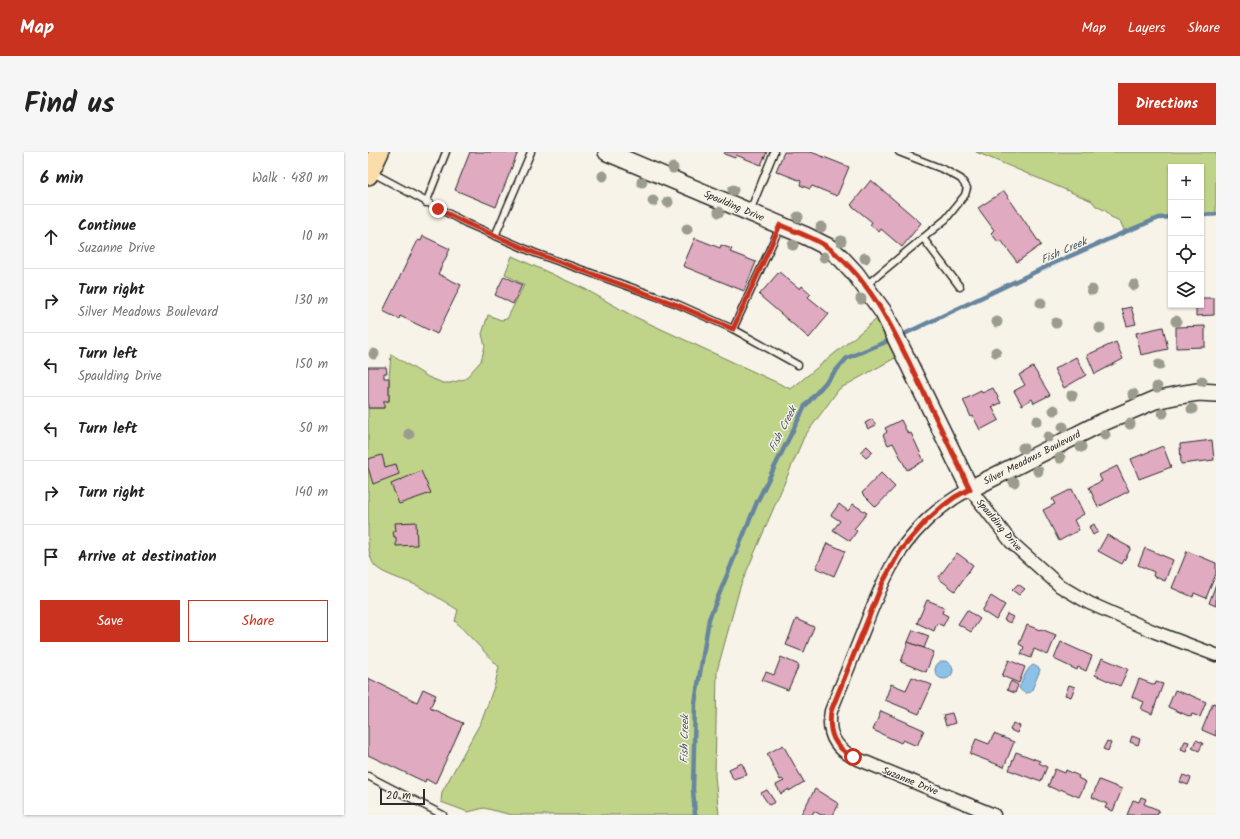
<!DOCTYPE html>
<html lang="en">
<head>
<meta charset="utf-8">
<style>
  :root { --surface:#fff; --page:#f6f6f6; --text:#222; --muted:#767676; --line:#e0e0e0; --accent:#c8321e }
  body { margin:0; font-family:Kalam,sans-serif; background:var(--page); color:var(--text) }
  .controls { position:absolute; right:12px; top:12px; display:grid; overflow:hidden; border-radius:0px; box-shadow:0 1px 3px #0004 }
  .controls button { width:36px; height:36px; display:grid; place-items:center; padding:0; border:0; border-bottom:1px solid var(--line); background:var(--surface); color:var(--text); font:20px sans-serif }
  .scale { position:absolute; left:12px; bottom:10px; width:45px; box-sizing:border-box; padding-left:4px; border:2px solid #2b2b2b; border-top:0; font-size:11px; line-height:14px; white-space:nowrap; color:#2b2b2b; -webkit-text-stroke:3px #f7f3e8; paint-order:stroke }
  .stop { position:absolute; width:12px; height:12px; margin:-9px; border:3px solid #c8321e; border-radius:50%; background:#fff }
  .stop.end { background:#c8321e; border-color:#fff; box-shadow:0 1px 4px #0008 }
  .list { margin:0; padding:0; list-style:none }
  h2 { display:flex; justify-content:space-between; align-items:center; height:52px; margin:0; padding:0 16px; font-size:17px }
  h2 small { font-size:13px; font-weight:400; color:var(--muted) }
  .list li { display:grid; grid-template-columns:26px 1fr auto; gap:12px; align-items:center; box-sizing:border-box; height:64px; padding:0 16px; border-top:1px solid var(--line) }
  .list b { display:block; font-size:15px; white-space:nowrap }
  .list p { margin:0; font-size:13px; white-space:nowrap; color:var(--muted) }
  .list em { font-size:13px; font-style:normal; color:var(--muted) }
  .actions { display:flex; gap:8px; padding:12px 16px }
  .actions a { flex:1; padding:9px 0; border:1px solid var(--accent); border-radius:0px; text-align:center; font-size:14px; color:var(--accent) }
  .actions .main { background:var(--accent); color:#fff }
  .icon { flex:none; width:22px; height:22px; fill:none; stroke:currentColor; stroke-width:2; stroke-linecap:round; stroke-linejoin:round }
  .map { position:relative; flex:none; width:848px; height:663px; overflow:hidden; border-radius:0px }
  header { display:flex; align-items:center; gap:24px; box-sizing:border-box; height:56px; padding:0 20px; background:var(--accent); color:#fff }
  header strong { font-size:19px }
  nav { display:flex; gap:22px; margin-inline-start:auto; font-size:14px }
  .intro { display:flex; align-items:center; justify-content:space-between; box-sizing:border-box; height:96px; padding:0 24px }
  h1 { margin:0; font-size:28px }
  .button { padding:10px 18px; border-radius:0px; background:var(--accent); color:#fff; font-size:14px; font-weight:700 }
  main { display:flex; gap:24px; padding:0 24px }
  aside { flex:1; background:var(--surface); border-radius:0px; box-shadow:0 1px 3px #0004 }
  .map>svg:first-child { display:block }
</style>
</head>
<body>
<header>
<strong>Map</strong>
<nav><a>Map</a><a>Layers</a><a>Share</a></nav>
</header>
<div class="intro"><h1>Find us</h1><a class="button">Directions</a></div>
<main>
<aside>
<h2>6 min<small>Walk · 480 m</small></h2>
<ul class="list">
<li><svg class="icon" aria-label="ahead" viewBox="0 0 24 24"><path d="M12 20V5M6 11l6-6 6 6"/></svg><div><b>Continue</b><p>Suzanne Drive</p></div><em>10 m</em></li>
<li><svg class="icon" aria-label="right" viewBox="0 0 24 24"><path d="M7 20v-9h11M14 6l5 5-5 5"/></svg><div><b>Turn right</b><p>Silver Meadows Boulevard</p></div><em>130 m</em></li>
<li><svg class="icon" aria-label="left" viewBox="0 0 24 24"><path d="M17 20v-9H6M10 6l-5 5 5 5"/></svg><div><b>Turn left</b><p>Spaulding Drive</p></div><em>150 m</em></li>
<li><svg class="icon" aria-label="left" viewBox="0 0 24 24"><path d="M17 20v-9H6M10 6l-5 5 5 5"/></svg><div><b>Turn left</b></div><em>50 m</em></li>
<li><svg class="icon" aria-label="right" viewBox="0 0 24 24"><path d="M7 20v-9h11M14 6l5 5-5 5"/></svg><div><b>Turn right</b></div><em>140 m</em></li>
<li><svg class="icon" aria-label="arrive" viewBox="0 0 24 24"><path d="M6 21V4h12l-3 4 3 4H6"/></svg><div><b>Arrive at destination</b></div></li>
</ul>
<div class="actions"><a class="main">Save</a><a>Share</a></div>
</aside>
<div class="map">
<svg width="848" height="663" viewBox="0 0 848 663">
  <rect width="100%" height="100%" fill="#f7f3e8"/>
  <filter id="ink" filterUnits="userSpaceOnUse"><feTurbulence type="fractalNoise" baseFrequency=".025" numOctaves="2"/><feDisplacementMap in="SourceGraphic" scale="8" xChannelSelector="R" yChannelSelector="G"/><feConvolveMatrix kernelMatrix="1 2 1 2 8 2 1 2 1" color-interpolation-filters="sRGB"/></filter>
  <g filter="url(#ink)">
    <g fill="#bfd389" stroke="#757f5a">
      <path d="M608,0H848V64H833V15H803V65L791,66L757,80L752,69L743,65L738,59L728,54L724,49Z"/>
      <path d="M144,104L217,137L263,163L423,237L516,161L536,201L471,237L436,285L372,435L349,519L347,624L351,663H144L116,656L100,660L73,650L74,640L114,568L127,532L131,515L87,469L90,458C77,450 63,441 50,434C39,429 14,422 7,414C2,408 1,398 0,390V256H16V249H21V226L23,202L60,225L75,231H82L97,227L113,209L117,194L114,182L120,163L133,168L139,167L156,133L137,122Z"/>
    </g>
    <g fill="#8dc1ea" stroke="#66859e">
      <circle cx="576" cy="518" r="9"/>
      <path d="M665,513L671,516L672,518L663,540C657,542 655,541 651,536C655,528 658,517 665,513Z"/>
    </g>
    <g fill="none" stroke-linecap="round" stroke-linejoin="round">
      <g stroke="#66859e" stroke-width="4.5">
        <path d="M833,63L848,62"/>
        <path d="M532,184L684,112L757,80L791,66L803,65"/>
        <path d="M327,663L325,637L327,551L341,467L389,350L437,254L479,206L525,187"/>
      </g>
    </g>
    <g fill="#e0aac1" stroke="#2b2b2b">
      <path d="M102,0H150L128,55L87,38Z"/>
      <path d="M357,0H399L393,13L368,3L367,6L356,2Z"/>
      <path d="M416,0H443L481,15L469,44L444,34L442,37L432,33L433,29L408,19Z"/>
      <path d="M503,28L553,71L534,95L513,77L511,80L502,73L504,70L483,53Z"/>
      <path d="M636,39L673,93L649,110L633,88L630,90L623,81L626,78L610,56Z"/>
      <path d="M55,84L82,97L70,122L93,133L69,182L32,164L31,167L15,159L50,88L53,89Z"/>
      <path d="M327,86L352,96L353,93L364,97L362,100L388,110L376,139L315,114Z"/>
      <path d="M411,120L432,137L434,134L443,142L440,145L461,162L441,186L391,143Z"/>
      <path d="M136,124L154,133L145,152L127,143Z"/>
      <path d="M833,146H846V163L828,164V153H833Z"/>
      <path d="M763,155L768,172L759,174L754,157Z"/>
      <path d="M837,174V195L808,196V175Z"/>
      <path d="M795,175L800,197L773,203L768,181Z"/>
      <path d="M748,190L755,207L727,222L719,203Z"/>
      <path d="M708,205L718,223L696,236L686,217Z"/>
      <path d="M0,215H18L19,221H16V226H21V249H16V256H0Z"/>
      <path d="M665,215L682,243L666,251L664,247L654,253L646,239L657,233L651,223Z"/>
      <path d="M625,236L633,251L624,255L631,268L612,278L605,264L603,265L595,248L613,239L614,241Z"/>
      <path d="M504,267L508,273L500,277L497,271Z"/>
      <path d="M533,268L540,282L543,281L556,309L539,318L525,291L520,293L515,283L519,280L517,276Z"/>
      <path d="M844,288L846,308L813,312L812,292Z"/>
      <path d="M499,294L505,300L498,306L492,300Z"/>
      <path d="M795,294L803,315L771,327L763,307Z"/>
      <path d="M14,303L17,315L28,312L31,322L5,332L0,315V307Z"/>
      <path d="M749,314L761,339L730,355L721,335L734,329L731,323Z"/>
      <path d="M53,319L63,341L31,352L23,332Z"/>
      <path d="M513,321L527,335L508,355L494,341Z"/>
      <path d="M704,337L716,362L706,368L711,378L691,389L675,358L687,352L684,347Z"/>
      <path d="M471,352L480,359L485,352L499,361L486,377L489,379L482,389L465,378L472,369L463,363Z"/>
      <path d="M48,370L49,393L28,394V385H26L25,379H28L27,371Z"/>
      <path d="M726,372L730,380L725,383L721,375Z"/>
      <path d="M739,383L763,396L754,412L730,399Z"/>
      <path d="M459,391L477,399L466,424L448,416Z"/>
      <path d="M777,396L805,408L797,429L785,424L786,420L770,413Z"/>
      <path d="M819,399L848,411V422L838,446L826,441L825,445L804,436Z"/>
      <path d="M589,401L605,413L587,439L570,426Z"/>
      <path d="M650,432L657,437L651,443L644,438Z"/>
      <path d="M848,432V454L841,451Z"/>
      <path d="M623,444L637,453L628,468L614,459Z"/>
      <path d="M559,448L576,455L574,461L580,464L575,474L569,471L566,479L549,471Z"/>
      <path d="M599,458L612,467L603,480L590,472Z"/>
      <path d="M639,462L645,465L642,471L636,468Z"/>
      <path d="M428,467L446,475L436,500L418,493Z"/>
      <path d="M659,473L672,478L673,477L688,483L680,503L666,497L663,506L653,502L656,495L651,492Z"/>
      <path d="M545,478L561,484L556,496L540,490Z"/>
      <path d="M540,490L566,500L558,520L533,510Z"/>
      <path d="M693,490L724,504L718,519L710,515L709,518L686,507Z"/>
      <path d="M413,505L431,513L420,538L394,528L398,520L406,523Z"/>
      <path d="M734,506L760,517L752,534L727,523Z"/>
      <path d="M641,508L657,515L651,531L634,524Z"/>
      <path d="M544,525L564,533L551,562L517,548L523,532L538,538Z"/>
      <path d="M0,526L49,550L55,537L68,543L62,556L95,571L67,632L58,627L57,630L0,603Z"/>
      <path d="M771,527L787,533L788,530L795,532L784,562L773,557L776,550L764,545Z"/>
      <path d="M643,529L650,533L647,541L639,538Z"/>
      <path d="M701,533L707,535L703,545L697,543Z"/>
      <path d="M807,538L820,543V542L838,550L832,565L824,562L823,565L800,555Z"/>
      <path d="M845,551L848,552V584L834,578Z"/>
      <path d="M513,559L556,578L549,594L535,588L533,591L505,578Z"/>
      <path d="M584,561L587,571L578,574L575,563Z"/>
      <path d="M645,571L652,574L649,581L642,578Z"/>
      <path d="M626,582L646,590L636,615L602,602L608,587L621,592Z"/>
      <path d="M764,584L772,587L770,593L762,590Z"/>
      <path d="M828,588L835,591L831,599L824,596Z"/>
      <path d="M739,589L743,591L740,599L735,597Z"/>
      <path d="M817,589L821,590L818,599L813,597Z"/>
      <path d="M415,593L436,630L421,639V637L413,642L408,633L416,629L414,627L412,628L399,602Z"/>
      <path d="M648,600L672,609L671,611L679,615L673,629L665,626V627L641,618Z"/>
      <path d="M374,611L379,623L365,627L361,617Z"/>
      <path d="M687,617L697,621L698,618L711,624L710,626L718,630L711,645L692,637L691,639L680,634Z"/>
      <path d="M815,623L823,626L820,633L812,630Z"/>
      <path d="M731,628L754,637L745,659L737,656L739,652L724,645Z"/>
      <path d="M447,637L471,652L465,663H453L446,659L444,663H435L433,662Z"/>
      <path d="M399,638L407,650L401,653L393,641Z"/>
      <path d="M773,645L778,647L776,652L791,658L789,663H759L765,648L771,650Z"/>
    </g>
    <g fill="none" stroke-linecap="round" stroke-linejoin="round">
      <g stroke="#2b2b2b" stroke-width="9">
        <g id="lane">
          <path d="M3,20L98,71L167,101L307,151L365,177L430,213"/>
          <path d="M58,51L78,0"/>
          <path d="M382,59L406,0"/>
          <path d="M127,84L163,0"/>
          <path d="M555,86L592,135"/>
          <path d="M497,134L578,67L597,43L599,36L593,27L577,18L531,0"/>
          <path d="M365,177L412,75"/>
          <path d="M0,624L75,663"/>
        </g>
      </g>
      <g stroke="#2b2b2b" stroke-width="15">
        <path id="street" d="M626,663L485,605C466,595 459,580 463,559C474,531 485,504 496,477C504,456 512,435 523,415C540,382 570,354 602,337L643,390L692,434L721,451L787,480L848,503"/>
      </g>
      <g stroke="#2b2b2b" stroke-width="20">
        <path id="secondary" d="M239,0L438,84L460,95L473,106L487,121L516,161L602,337L733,271L787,248L811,243L830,240L848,241"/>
      </g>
      <g stroke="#2b2b2b" stroke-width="22">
        <path id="primary" d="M0,23L11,0"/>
      </g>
      <use href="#lane" stroke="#f7f3e8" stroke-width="6"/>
      <use href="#street" stroke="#f7f3e8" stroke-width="12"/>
      <use href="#secondary" stroke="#f7f3e8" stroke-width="17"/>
      <use href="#primary" stroke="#fbdcab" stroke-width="19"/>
    </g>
    <g fill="#9b9c8d">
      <circle cx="305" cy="16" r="5.5"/>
      <circle cx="235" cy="24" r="5.5"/>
      <circle cx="274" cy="30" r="5.5"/>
      <circle cx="365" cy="38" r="5.5"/>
      <circle cx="285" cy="49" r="5.5"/>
      <circle cx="300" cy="50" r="5.5"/>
      <circle cx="351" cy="60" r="5.5"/>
      <circle cx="430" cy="65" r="5.5"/>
      <circle cx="453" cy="75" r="5.5"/>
      <circle cx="319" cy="77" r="5.5"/>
      <circle cx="473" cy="89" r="5.5"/>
      <circle cx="425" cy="93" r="5.5"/>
      <circle cx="456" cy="105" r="5.5"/>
      <circle cx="497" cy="106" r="5.5"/>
      <circle cx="766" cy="133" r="5.5"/>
      <circle cx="724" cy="138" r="5.5"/>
      <circle cx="493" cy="147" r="5.5"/>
      <circle cx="673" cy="151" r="5.5"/>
      <circle cx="808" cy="169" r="5.5"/>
      <circle cx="629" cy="170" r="5.5"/>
      <circle cx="688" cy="171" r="5.5"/>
      <circle cx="732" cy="176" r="5.5"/>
      <circle cx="628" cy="200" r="5.5"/>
      <circle cx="6" cy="202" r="5.5"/>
      <circle cx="791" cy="213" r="5.5"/>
      <circle cx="834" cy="229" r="5.5"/>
      <circle cx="789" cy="235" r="5.5"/>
      <circle cx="765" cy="242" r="5.5"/>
      <circle cx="704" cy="243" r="5.5"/>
      <circle cx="824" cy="257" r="5.5"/>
      <circle cx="686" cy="258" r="5.5"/>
      <circle cx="795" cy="261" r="5.5"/>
      <circle cx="669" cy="269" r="5.5"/>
      <circle cx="762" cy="272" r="5.5"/>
      <circle cx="695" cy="275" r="5.5"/>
      <circle cx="41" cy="282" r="5.5"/>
      <circle cx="737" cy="283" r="5.5"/>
      <circle cx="680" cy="285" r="5.5"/>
      <circle cx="713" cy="295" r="5.5"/>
      <circle cx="655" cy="296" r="5.5"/>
      <circle cx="692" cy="306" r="5.5"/>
      <circle cx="670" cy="319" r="5.5"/>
      <circle cx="646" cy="330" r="5.5"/>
    </g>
  </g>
  <g fill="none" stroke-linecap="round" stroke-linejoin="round" filter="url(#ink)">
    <path stroke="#c8321e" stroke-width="5" d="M70,57L98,71L167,101L307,152L365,177L412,73C428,80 448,86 462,97C506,131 529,186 553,235C569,269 586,303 602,337L587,345L575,354L558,369L532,399L515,430L463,559C460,581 466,595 485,605"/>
  </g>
  <g text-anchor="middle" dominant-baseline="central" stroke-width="3" stroke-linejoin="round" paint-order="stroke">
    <g font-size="10" fill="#2b2b2b" stroke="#f7f3e8">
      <text transform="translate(366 54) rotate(23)">Spaulding Drive</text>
      <text transform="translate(664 306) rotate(-27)">Silver Meadows Boulevard</text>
      <text transform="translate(631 373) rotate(50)">Spaulding Drive</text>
      <text transform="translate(542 629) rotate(22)">Suzanne Drive</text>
    </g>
    <g font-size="11" font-style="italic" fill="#485864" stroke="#f7f3e8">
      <text transform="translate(696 99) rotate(-24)">Fish Creek</text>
      <text transform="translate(415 277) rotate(-63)">Fish Creek</text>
      <text transform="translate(317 587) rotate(-89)">Fish Creek</text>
    </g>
  </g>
</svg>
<div class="controls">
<button>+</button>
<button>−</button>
<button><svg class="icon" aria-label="locate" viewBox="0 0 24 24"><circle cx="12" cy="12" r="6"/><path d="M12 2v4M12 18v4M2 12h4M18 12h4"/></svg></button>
<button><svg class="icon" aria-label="layers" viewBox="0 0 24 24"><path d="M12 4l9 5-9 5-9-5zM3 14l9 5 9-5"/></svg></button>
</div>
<div class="scale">20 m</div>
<div class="stop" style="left:485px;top:605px"></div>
<div class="stop end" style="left:70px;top:57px"></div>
</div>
</main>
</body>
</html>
